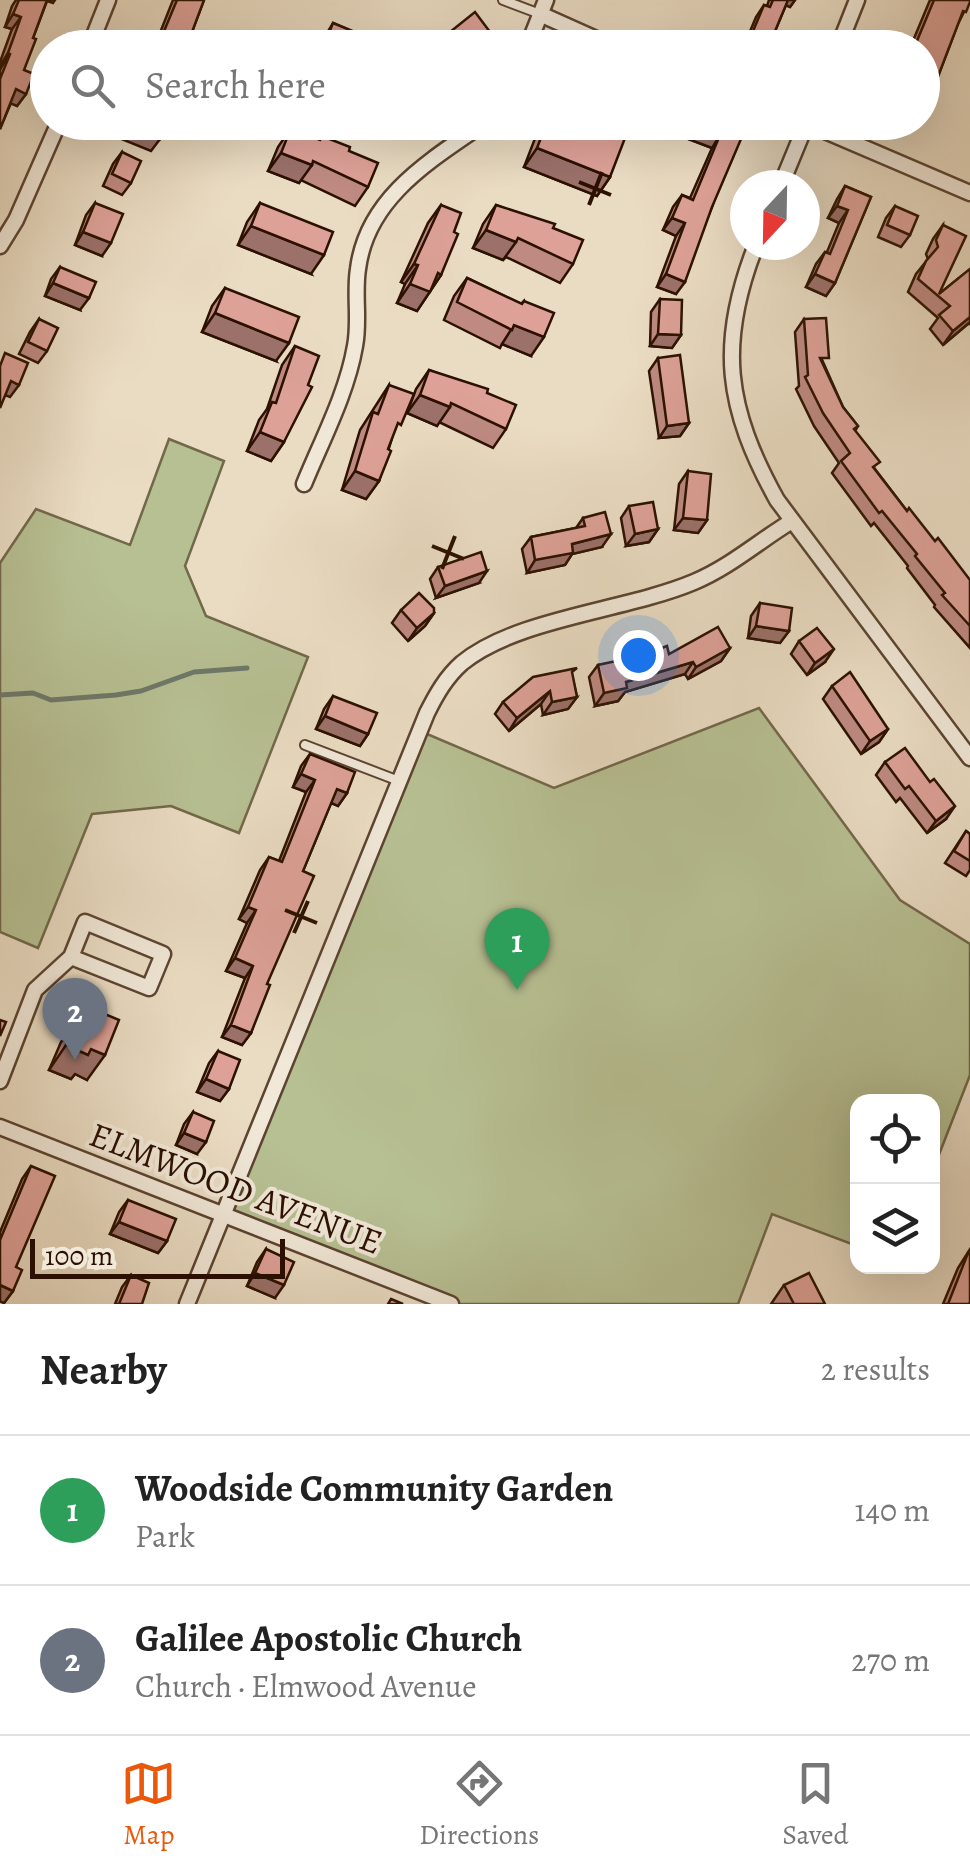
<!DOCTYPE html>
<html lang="en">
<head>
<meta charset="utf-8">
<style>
  :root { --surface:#fff; --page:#f6f6f6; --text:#222; --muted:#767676; --line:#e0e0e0; --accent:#ea580c }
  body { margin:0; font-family:Alegreya,serif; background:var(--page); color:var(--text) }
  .controls { position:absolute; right:30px; bottom:30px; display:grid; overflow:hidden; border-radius:20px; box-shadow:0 10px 40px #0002 }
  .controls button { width:90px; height:90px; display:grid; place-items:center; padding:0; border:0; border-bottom:2px solid var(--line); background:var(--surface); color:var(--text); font:50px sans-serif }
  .compass { position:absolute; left:730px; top:170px; width:90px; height:90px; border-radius:50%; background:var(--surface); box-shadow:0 10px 40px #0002; rotate:202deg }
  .scale { position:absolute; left:30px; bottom:25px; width:255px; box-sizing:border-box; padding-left:10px; border:5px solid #2c1102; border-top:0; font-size:28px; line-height:35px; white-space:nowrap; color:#2c1102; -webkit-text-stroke:8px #f1e8d8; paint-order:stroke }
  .you { position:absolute; left:638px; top:655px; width:35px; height:35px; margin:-25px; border:8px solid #fff; border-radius:50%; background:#1a73e8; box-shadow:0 0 0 15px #1a73e833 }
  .badge { display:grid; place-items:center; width:65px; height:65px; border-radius:50%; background:var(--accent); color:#fff; font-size:32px; font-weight:700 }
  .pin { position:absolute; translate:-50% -82px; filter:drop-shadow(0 2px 5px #0008) }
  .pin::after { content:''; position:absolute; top:52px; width:35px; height:30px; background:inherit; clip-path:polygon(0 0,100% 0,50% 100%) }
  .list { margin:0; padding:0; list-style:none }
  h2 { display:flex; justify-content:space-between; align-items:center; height:130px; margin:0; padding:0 40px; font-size:42px }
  h2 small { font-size:32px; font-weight:400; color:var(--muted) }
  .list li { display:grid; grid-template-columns:65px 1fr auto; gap:30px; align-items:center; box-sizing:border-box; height:150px; padding:0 40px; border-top:2px solid var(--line) }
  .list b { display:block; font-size:38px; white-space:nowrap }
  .list p { margin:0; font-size:32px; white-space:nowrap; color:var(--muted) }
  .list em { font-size:32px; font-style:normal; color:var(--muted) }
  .icon { flex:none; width:55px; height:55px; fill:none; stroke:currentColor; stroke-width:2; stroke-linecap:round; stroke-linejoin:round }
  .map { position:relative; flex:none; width:970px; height:1304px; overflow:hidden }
  .search { position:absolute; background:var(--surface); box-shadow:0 10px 40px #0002; left:30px; right:30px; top:30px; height:110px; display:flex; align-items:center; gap:25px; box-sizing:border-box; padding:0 35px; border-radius:55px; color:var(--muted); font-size:38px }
  .sheet { height:430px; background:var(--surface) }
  nav { display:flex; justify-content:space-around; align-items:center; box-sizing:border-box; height:140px; border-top:2px solid var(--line); background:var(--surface); font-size:28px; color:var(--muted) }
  nav a { display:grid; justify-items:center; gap:5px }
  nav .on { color:var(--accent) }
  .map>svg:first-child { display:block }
</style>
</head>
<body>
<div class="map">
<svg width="970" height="1304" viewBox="0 0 970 1304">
  <rect width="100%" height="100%" fill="#eadcc3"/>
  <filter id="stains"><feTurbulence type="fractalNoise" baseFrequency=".002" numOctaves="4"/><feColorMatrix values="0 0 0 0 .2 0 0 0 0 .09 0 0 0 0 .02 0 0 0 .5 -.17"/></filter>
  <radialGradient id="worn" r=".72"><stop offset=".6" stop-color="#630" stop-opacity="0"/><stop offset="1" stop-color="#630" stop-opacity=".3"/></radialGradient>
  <g fill="#b7c093" stroke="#72684a" stroke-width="2.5">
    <path d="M169,439L224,461L185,566L206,616L308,657L239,833L171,806L92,814L38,948L0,932V563L36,509L130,545Z"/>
    <path d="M759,708L900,900L970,944V1075L933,1170L932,1102H858L857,1246L772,1214L738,1304H451L222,1216L420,731L554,788Z"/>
  </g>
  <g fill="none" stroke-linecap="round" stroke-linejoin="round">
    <path stroke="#6d7869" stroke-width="5" d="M0,695L33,693L51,700L116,695L141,691L194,672L247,668"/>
    <g stroke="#5c4432" stroke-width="12">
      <g id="lane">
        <path d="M503,0L540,14"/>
        <path d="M305,745L399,781"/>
      </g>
    </g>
    <g stroke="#5c4432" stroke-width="19">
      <g id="street">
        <path d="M540,14L616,48"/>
        <path d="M89,48L108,0"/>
        <path d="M527,48L546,0"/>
        <path d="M838,48L857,0"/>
        <path d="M804,122L970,193"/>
        <path d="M781,185L807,122"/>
        <path d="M756,245C717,344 726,408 777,500L970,758"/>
        <path d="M0,246L16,220L59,122"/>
        <path d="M304,484C322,440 347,393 355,346C360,321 354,294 358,269C367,197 431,160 486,122"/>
        <path d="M0,1081L35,990L71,957L85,922L163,954L149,988L71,957"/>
        <path d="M0,1127L451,1304"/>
        <path d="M187,1304L427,713C436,695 446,677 462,663C517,618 625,611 694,582C730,567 759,541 792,521"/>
      </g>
    </g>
    <use href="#lane" stroke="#f1e8d8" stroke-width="8"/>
    <use href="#street" stroke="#f1e8d8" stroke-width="14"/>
  </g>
  <g fill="#be8a82" stroke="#2c1102" stroke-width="2.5">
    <path d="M16,0H55L53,3L47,1L33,38L24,70L26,94L17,106L11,103L0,129V70L2,66H0V62L12,29L5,27L12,6Z"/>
    <path d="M173,0H204L186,48H154Z"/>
    <path d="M769,0H795L790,7L786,5L768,48H743L756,17L764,5L767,6Z"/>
    <path d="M930,0H970L958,24L929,100L922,109V48H910Z"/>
    <path d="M333,23L391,48H318Z"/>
    <path d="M543,122H587L610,177L597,196L524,167L539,128Z"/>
    <path d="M689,122H740L712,207L676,294L657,287L676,236L663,230L673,207L682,195L690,198L712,148L683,137Z"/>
    <path d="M291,128L319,140L322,136L349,151L368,187L355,206L301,180L299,183L268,171L278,147Z"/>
    <path d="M122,152L131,183L122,195L103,186L113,164Z"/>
    <path d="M845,186L871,197L835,283L826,296L806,287L816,264L825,252H827L839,223L828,218L837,199Z"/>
    <path d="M95,203L102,256L75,245L86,215Z"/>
    <path d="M260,203L311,274L238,245L247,222Z"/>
    <path d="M441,205L454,232L441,275L417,311L397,303L405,284L401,282L428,223Z"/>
    <path d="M496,205L553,228L573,264L560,283L506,257L503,260L473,248L483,224Z"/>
    <path d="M895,206L910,235L901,247L878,237L886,218Z"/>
    <path d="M943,225L939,294L970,269V325L969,323L943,345L930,329L938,318L908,292L916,274L928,259L926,254L933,239Z"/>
    <path d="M60,267L80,310L45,296L51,279Z"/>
    <path d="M467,278L521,304L524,301L531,356L502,344L500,348L444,320L454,296Z"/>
    <path d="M225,288L276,361L202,332L212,306Z"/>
    <path d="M660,299L681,335L672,348L650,346L651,312Z"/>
    <path d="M39,319L47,351L38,363L19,354L30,332Z"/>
    <path d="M804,319L843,407L858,426L855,431L875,469L907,511L970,580V648L934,607L935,605L907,568L908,566L874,523L871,526L832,473L839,463L814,426L796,389L799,386L795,332Z"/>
    <path d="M295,346L284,442L271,461L247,451L259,420L267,409L282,365Z"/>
    <path d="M658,358L689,423L680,436L659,438L649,371Z"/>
    <path d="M429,370L487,393L506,429L493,448L439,422L437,426L407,413L416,389Z"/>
    <path d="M389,385L392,438L379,481L366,499L342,490L360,430Z"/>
    <path d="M688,471L707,520L698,533L674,530L679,484Z"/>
    <path d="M629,506L658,529L649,542L626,546L621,518Z"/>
    <path d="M583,518L602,547L572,554L565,565L527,573L522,549L531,537L576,528Z"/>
    <path d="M438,567L479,583L436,598L430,579Z"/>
    <path d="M760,603L789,631L780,643L748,638L751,616Z"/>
    <path d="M401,610L434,613L425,626L408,641L392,623Z"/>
    <path d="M799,641L825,662L807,675L791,654Z"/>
    <path d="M730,648L721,661L688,679L685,674L625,692L618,701L595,706L589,677L598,665L669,654Z"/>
    <path d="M572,675L577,697L568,709L543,715L541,704L509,731L495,714L503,702Z"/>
    <path d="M832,686L888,729L879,742L861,754L823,699Z"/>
    <path d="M333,696L368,734L360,746L316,729L324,709Z"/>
    <path d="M310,754L347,793L338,806L331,803L303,871L251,1033L242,1045L222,1037L245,978L226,971L247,923L239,919L260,870L269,857L279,861L306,792L293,787L301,766Z"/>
    <path d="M885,762L946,819L927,833L900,798L896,802L876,775Z"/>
    <path d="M966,831L970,834V870L966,876L945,863Z"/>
    <path d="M100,1012L87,1080L75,1074L71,1079L49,1070L61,1042L78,1018L92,1024Z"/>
    <path d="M218,1051L229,1089L220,1101L197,1092L209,1063Z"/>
    <path d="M193,1112L197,1154L176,1145L184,1124Z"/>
    <path d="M31,1166L13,1291L4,1303L0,1301V1232L22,1179Z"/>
    <path d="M128,1200L167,1241L158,1253L110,1234L119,1212Z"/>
    <path d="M266,1249L275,1298L247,1286L257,1262Z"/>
    <path d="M970,1249L969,1304H943L958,1268Z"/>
    <path d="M131,1275L142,1304H115L122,1287Z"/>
    <path d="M784,1285L825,1304H771Z"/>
  </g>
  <g fill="#9b716a" stroke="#2c1102" stroke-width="2.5">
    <path d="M785,0H795L790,7L782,4Z"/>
    <path d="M13,14L21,17L12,29L5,27Z"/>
    <path d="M8,53L10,54L2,66H0Z"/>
    <path d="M16,89L26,94L17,106L7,102Z"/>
    <path d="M922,97L929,100L922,109Z"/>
    <path d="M123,123L160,139L151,151L114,136Z"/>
    <path d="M692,124L720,135L712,148L683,137Z"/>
    <path d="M537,148L610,177L597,196L524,167Z"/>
    <path d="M281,153L312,165L299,183L268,171Z"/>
    <path d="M837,206L848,210L839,223L828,218Z"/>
    <path d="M672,218L685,223L676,236L663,230Z"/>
    <path d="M251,226L324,255L311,274L238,245Z"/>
    <path d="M486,230L516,242L503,260L473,248Z"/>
    <path d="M83,232L111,243L102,256L75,245Z"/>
    <path d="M414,264L418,265L405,284L401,282Z"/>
    <path d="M438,273L441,275L417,311L397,303L410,284Z"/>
    <path d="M666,274L685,282L676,294L657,287Z"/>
    <path d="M815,274L835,283L826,296L806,287Z"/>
    <path d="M53,283L89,298L80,310L45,296Z"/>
    <path d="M215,313L289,343L276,361L202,332Z"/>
    <path d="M970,317V322L943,345L953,331Z"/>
    <path d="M514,325L544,337L531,356L502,344Z"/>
    <path d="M658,334L681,335L672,348L650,346Z"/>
    <path d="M11,381L19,385L10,397L2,394Z"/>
    <path d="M420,395L450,407L437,426L407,413Z"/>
    <path d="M689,423L680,436L659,438L667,426Z"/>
    <path d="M260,432L284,442L271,461L247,451Z"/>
    <path d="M355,471L379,481L366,499L342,490Z"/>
    <path d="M683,518L707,520L698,533L674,530Z"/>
    <path d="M658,529L649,542L626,546L635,534Z"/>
    <path d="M611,534L602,547L572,554L565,565L527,573L535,560L572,544Z"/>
    <path d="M487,571L479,583L436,598L445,586Z"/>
    <path d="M434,613L425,626L408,641L417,628Z"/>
    <path d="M756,626L789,631L780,643L748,638Z"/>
    <path d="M730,648L721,661L688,679L696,667Z"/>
    <path d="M834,649L825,662L807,675L815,663Z"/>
    <path d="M693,662L685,674L625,692L618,701L595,706L604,693L626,682Z"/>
    <path d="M550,691L541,704L509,731L517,718Z"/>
    <path d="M577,697L568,709L543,715L552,702Z"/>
    <path d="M325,716L368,734L360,746L316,729Z"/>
    <path d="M888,729L879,742L861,754L870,741Z"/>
    <path d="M301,774L315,780L306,792L293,787Z"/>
    <path d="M337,789L347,793L338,806L328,801Z"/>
    <path d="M955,806L946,819L927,833L936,821Z"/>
    <path d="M248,907L256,910L247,923L239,919Z"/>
    <path d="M235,958L253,966L245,978L226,971Z"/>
    <path d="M231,1025L251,1033L242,1045L222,1037Z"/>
    <path d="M66,1045L91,1049L105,1055L87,1080L75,1074L71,1079L49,1070Z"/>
    <path d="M206,1079L229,1089L220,1101L197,1092Z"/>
    <path d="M184,1133L206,1142L197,1154L176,1145Z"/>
    <path d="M119,1222L167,1241L158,1253L110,1234Z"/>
    <path d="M255,1273L284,1285L275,1298L247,1286Z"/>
    <path d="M0,1285L13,1291L4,1303L0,1301Z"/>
  </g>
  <g fill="#dda197" stroke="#2c1102" stroke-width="2.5">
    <path d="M19,0H47L33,38L36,39L24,70L34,74L26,94L16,89L0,129V79L10,54L8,53L21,17L13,14Z"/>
    <path d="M177,0H204L186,48H157Z"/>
    <path d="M773,0H788L768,48H759L748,43L764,5L770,7Z"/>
    <path d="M934,0H970V2L966,12L963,11L929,100L922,97V48H914Z"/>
    <path d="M475,12L502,48H430Z"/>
    <path d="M333,23L391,47V48H323Z"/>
    <path d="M123,122H167L160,139Z"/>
    <path d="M547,122H587L625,138L610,177L537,148Z"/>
    <path d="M693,122H740L747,125L712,207L685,282L666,274L685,223L672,218L682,195L693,200L720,135L692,124Z"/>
    <path d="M291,128L320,140L322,136L350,147L349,151L378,163L368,187L313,161L312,165L281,153Z"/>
    <path d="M122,152L141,161L131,183L112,174Z"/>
    <path d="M845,186L871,197L835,283L815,274L825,252L830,254L848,210L837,206Z"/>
    <path d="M95,203L123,214L111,243L83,232Z"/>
    <path d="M260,203L333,232L324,255L251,226Z"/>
    <path d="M441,205L461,213L454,232L458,234L441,275L438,273L430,292L410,284L418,265L414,264Z"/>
    <path d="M496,205L555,224L553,228L583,240L573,264L518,238L516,242L486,230Z"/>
    <path d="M895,206L918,216L910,235L887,225Z"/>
    <path d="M943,225L966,236L939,294L970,269V317L953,331L939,315L950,306L918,279L926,261L938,247L936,240Z"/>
    <path d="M60,267L96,282L89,298L53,283Z"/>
    <path d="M467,278L522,304L524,301L554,313L544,337L514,325L512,330L457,302Z"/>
    <path d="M225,288L299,317L289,343L215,313Z"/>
    <path d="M660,299L682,300L681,335L658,334Z"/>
    <path d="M826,318L829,358H820L843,407L858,426L854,429L880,462L873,467L907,511L909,508L935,541L938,538L970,580V626L942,595L945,593L915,556L917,554L882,511L879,513L841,461L850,453L823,413L805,377L808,375L804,319Z"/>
    <path d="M39,319L58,328L47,351L28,342Z"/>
    <path d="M295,346L319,356L308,385L312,387L284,442L260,432L272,402L276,403Z"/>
    <path d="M5,353L28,363L19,385L11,381L0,408V366Z"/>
    <path d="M680,355L689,423L667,426L658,358Z"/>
    <path d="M429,370L488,389L487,393L516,405L506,429L451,403L450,407L420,395Z"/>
    <path d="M389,385L414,394L401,425L398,423L388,449L391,451L379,481L355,471L373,412L378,414Z"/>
    <path d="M688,471L711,474L707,520L683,518Z"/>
    <path d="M653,502L658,529L635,534L629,506Z"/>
    <path d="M605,512L611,534L572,544L573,553L535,560L531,537L585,526L583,518Z"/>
    <path d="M481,552L487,571L445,586L438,567Z"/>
    <path d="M419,593L434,608V613L417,628L401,610Z"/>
    <path d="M760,603L792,608L789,631L756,626Z"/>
    <path d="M718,627L730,648L696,667L693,662L626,682L627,688L604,693L598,665L643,655L667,646L669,654Z"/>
    <path d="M817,628L834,649L815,663L799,641Z"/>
    <path d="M577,668L572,672L577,697L552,702L550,691L517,718L503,702L533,677Z"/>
    <path d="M850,672L888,729L870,741L832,686Z"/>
    <path d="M333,696L377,713L368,734L325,716Z"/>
    <path d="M905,748L930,782L934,779L955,806L936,821L909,786L905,789L885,762Z"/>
    <path d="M310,754L355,772L347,793L337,789L303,871L314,876L267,984L270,985L251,1033L231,1025L253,966L235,958L256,910L248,907L269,857L282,862L315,780L301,774Z"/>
    <path d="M966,831L970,834V861L954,851Z"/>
    <path d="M100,1012L119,1020L105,1055L91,1049L88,1055L66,1045L78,1018L94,1025Z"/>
    <path d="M0,1020L6,1022L0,1036Z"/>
    <path d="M218,1051L240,1060L229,1089L206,1079Z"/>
    <path d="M193,1112L214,1121L206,1142L184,1133Z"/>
    <path d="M31,1166L55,1176L16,1267L22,1270L13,1291L0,1285V1240Z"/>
    <path d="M128,1200L176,1219L167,1241L119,1222Z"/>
    <path d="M266,1249L294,1262L284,1285L255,1273Z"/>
    <path d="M968,1253L970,1254V1302L969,1304H948Z"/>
    <path d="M809,1273L825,1304H794L784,1285Z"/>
    <path d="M131,1275L149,1283L142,1304H119Z"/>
    <path d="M391,1299L403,1304H388Z"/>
  </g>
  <path fill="none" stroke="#2c1102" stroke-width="4" d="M579,182L611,195M589,205L602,172M432,546L464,559M442,569L455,536M285,910L317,923M294,933L308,901"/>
  <g text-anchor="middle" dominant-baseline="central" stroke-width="8" stroke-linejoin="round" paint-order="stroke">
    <g font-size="35" fill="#2c1102" stroke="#f1e8d8">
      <text transform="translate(236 1188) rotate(21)">ELMWOOD AVENUE</text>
    </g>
  </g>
  <rect width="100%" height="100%" filter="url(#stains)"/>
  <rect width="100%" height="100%" fill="url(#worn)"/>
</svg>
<div class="controls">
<button><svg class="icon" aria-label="locate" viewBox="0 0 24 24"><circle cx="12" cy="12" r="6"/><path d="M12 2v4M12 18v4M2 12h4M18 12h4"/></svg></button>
<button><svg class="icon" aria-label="layers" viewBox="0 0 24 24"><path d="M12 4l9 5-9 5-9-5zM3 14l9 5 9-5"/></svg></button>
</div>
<svg class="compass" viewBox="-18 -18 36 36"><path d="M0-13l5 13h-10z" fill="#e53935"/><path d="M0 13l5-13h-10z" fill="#767676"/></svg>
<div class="scale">100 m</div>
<div class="you"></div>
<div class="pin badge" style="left:517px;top:990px;background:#2e9e5b">1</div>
<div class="pin badge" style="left:75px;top:1060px;background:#6b7280">2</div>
<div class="search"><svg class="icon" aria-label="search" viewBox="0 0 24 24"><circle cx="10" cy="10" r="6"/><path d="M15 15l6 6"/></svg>Search here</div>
</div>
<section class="sheet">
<h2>Nearby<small>2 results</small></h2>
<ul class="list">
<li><span class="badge" style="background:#2e9e5b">1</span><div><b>Woodside Community Garden</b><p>Park</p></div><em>140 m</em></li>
<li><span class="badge" style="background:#6b7280">2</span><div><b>Galilee Apostolic Church</b><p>Church · Elmwood Avenue</p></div><em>270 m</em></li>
</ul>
</section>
<nav>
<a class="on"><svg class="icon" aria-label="map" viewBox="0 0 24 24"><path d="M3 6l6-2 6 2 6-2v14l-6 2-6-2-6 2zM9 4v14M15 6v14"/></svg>Map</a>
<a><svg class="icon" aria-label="directions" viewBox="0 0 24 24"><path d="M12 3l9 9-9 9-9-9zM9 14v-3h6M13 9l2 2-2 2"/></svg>Directions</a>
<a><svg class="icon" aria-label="saved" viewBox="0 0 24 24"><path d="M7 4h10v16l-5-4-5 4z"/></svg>Saved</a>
</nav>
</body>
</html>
